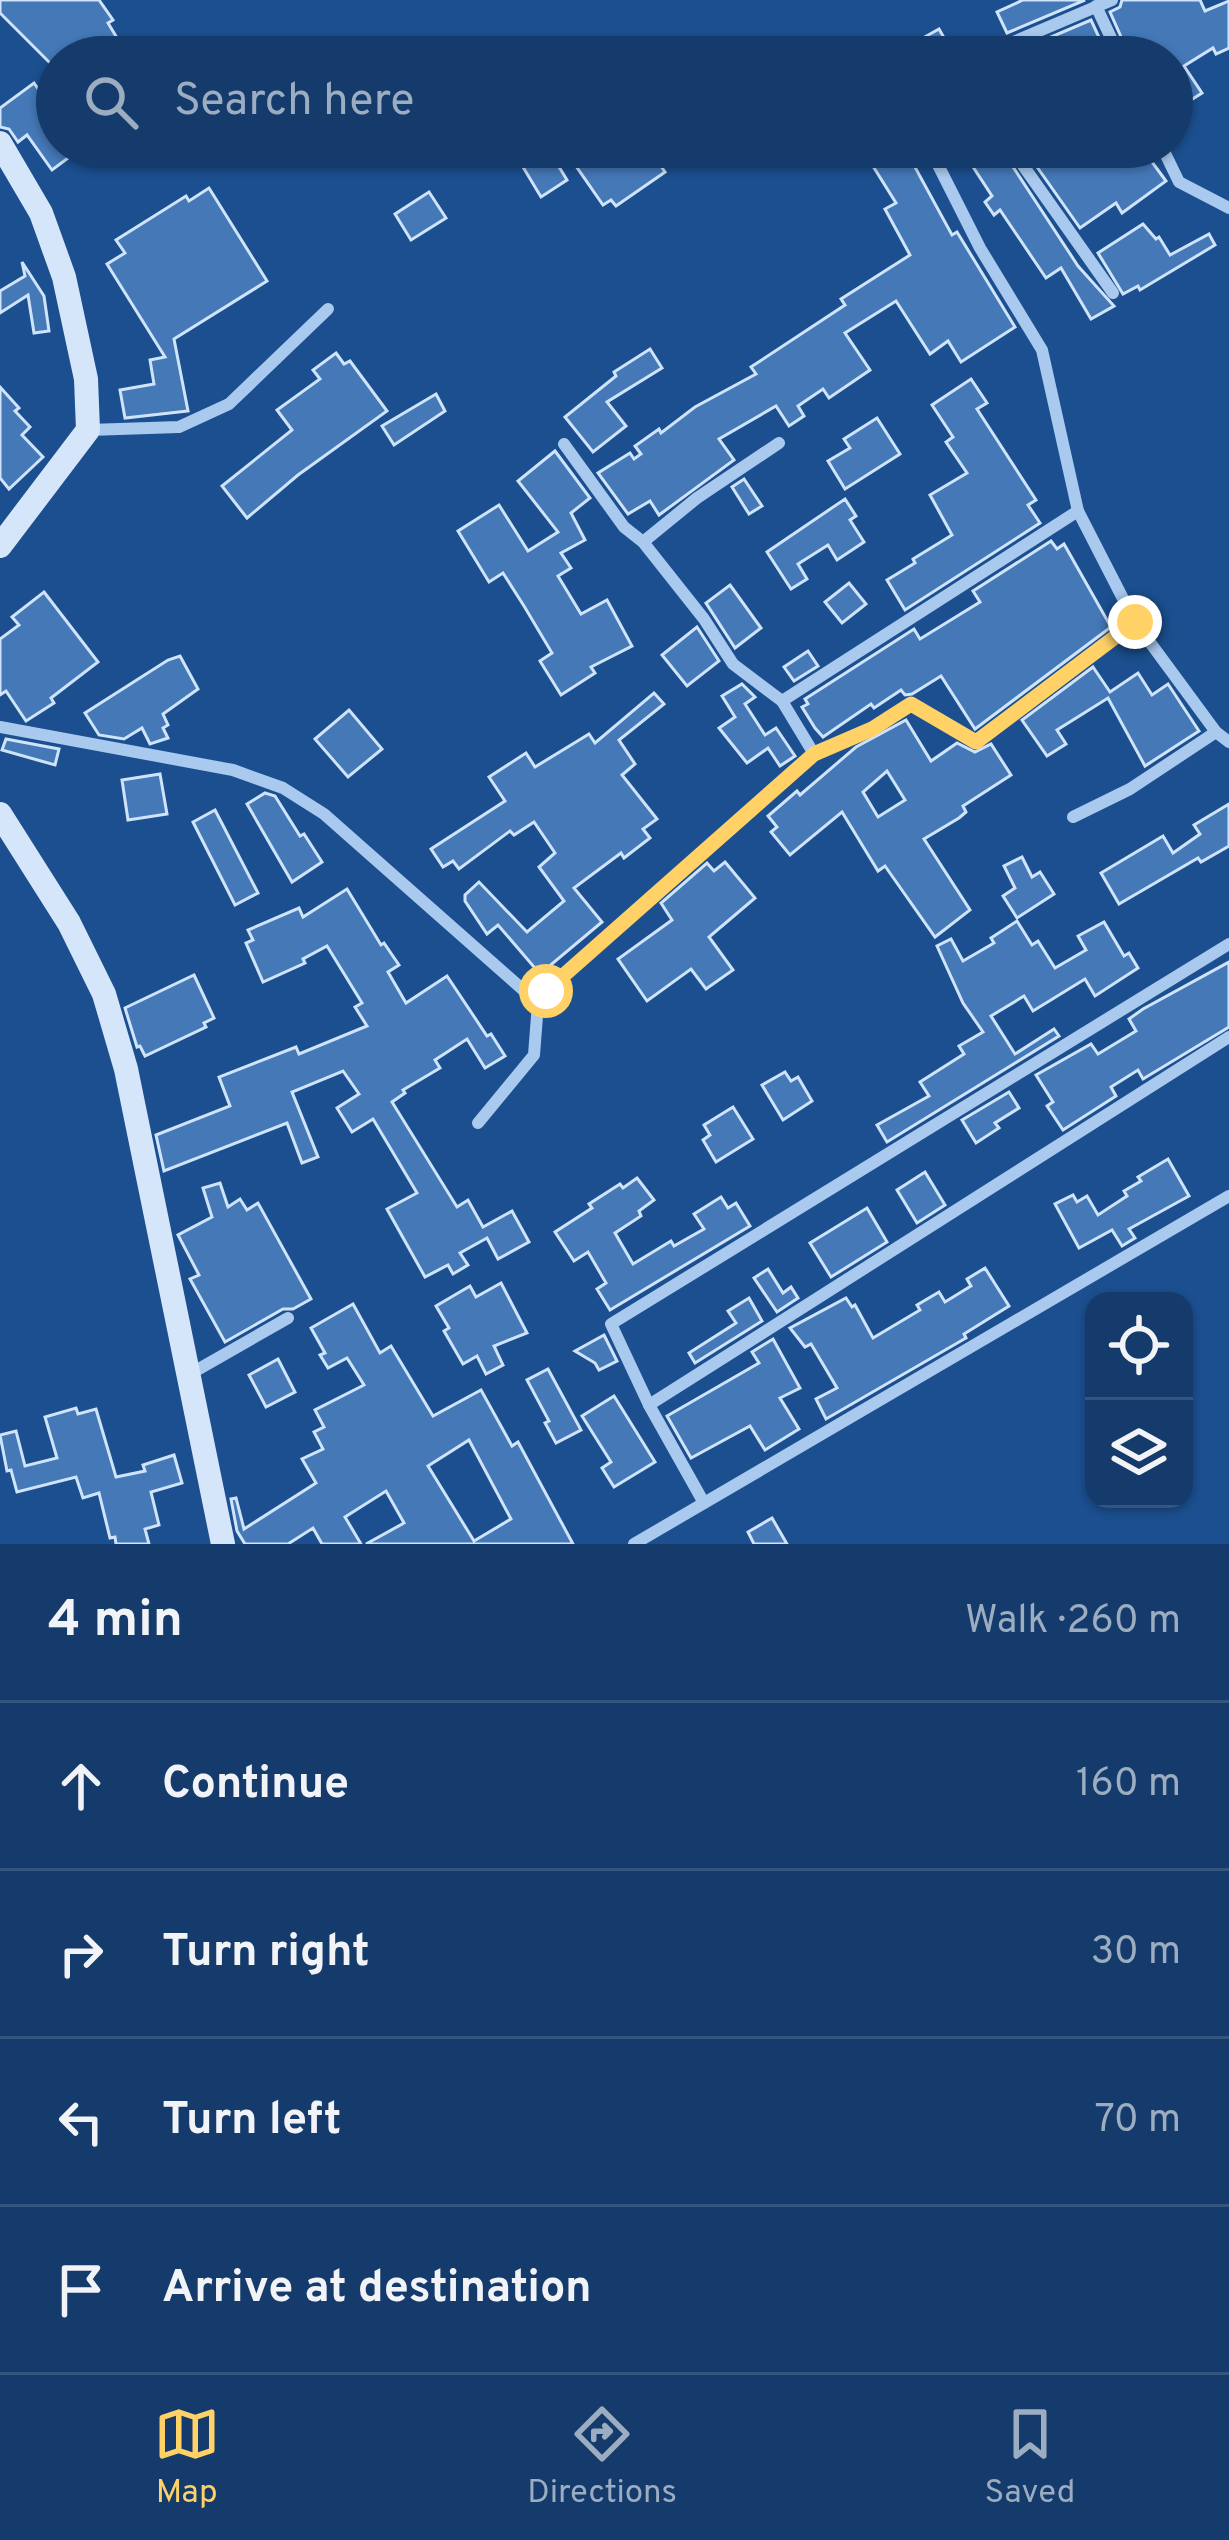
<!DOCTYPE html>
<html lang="en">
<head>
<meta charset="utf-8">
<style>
  :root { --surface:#143b6b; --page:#1d4271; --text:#f1f3f6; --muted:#9dadc1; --line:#33557e; --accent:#ffd166 }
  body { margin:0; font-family:Overpass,sans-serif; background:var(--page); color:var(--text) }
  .controls { position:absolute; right:36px; bottom:36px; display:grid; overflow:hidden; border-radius:24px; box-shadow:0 3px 9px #0004 }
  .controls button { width:108px; height:108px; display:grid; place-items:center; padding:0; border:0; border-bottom:3px solid var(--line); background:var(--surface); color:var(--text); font:60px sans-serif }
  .stop { position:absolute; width:36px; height:36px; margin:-27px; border:9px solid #ffd166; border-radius:50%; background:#fff }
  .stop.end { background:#ffd166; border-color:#fff; box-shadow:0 3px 12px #0008 }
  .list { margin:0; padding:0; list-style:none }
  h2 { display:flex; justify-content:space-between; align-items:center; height:156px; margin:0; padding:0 48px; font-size:51px }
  h2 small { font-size:39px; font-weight:400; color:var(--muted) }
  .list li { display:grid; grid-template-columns:78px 1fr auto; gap:36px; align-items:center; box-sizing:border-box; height:168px; padding:0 48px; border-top:3px solid var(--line) }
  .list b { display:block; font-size:45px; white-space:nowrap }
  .list em { font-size:39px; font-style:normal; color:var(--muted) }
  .icon { flex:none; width:66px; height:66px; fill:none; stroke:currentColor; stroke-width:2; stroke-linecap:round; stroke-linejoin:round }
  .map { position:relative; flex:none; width:1229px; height:1544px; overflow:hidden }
  .search { position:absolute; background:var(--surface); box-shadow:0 3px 9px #0004; left:36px; right:36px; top:36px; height:132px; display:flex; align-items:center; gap:30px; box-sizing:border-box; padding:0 42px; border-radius:66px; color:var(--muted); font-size:45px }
  .sheet { height:828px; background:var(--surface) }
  nav { display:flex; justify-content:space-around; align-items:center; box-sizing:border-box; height:168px; border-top:3px solid var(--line); background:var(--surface); font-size:33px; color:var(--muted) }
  nav a { display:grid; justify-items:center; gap:6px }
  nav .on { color:var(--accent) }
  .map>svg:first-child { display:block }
</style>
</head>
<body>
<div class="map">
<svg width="1229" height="1544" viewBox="0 0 1229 1544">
  <rect width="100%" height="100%" fill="#1b4f8f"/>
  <g fill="#4478b7" stroke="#cfe3fa" stroke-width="3" fill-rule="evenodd">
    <path d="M0,0H99L113,20L108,23L125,51L116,57H57V70L0,13Z"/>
    <path d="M1023,0H1085L1007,33L997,12Z"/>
    <path d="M1122,0H1200L1205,11L1229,1V48L1216,54L1213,48L1184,66L1202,93L1172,112V57H1130L1110,12L1120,7Z"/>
    <path d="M1091,20L1108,57H1038L1032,45Z"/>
    <path d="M939,29L955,57H889Z"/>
    <path d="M34,83L57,116V147H83L52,170L27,135L18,142L9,129L0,127V108Z"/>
    <path d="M511,147H547L567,180L541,197Z"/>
    <path d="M603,147H648L665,172L616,206L611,200L603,205L576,166Z"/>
    <path d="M861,147H904L952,235L957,232L1015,327L961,362L948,341L930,354L896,301L845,333L870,370L829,398L823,389L798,406L804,416L789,426L776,406L719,439L734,460L659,515L650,501L628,514L598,473L630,453L634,459L641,454L635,446L659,429L661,433L695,407L756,374L751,367L845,305L841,299L910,255L885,209L896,203Z"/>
    <path d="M960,147H1000L1078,266L1114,306L1091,319L1061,268L1046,278L1000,210L994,215L985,202L992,196Z"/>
    <path d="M1023,147H1152L1154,154L1149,158L1166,181L1122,213L1116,203L1080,228Z"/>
    <path d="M209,188L267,281L174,339L188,411L125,418L120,390L154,384L150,360L165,357L107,264L125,253L116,240L186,196L189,201Z"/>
    <path d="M429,192L446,218L411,240L395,214Z"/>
    <path d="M1143,224L1156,239L1159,237L1170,255L1209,234L1215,245L1140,290L1138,286L1123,294L1098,253Z"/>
    <path d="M22,262L44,296L49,331L34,333L28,295L0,313V291L25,276Z"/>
    <path d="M650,349L662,368L607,402L626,426L593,452L565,417L616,376L614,372Z"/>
    <path d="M336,353L344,364L350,361L387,411L298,475L247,518L222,486L292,430L277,410L320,379L313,370Z"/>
    <path d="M971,379L987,403L977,409L1036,500L1028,505L1040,523L905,610L887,580L915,563L913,559L952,535L930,495L967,473L946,442L953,437L932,405Z"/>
    <path d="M0,387L19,408L15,411L30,427L22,435L43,457L9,489L0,478Z"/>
    <path d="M436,394L445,411L394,445L382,426Z"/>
    <path d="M877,418L900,454L845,489L828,461L850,448L844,439Z"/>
    <path d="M555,451L590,498L571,513L585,540L561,553L571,568L558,576L581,614L607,600L632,646L591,667L595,673L561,695L540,661L552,653L524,606L503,573L489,582L458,531L499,505L528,551L558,532L518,481Z"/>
    <path d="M744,479L762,506L749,514L732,487Z"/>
    <path d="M845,499L856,516L850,520L864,542L837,560L828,545L798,564L807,579L791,589L767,552Z"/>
    <path d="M1051,541L1057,549L1064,544L1111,627L975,729L941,676L912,694L905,695L901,690L874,708L871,704L823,737L815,728L802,707L808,704L805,699L914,629L920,639L980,602L973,591Z"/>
    <path d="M849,583L866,604L842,623L825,602Z"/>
    <path d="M730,585L761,628L735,648L706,603Z"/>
    <path d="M44,592L98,662L51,698L54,703L26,721L6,691L0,695V639L19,625L12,617Z"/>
    <path d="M697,627L719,661L687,686L662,655Z"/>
    <path d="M808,651L818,666L794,681L784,667Z"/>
    <path d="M180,656L198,689L163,714L168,725L163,728L168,738L150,744L142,728L124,739L99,735L85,713L168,660Z"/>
    <path d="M1093,667L1110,692L1138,673L1152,695L1168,684L1199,731L1145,766L1108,698L1057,730L1066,744L1047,756L1022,720Z"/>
    <path d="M742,684L755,697L745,704L765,735L776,728L795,756L780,766L768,748L747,763L719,728L735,717L722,696Z"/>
    <path d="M654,693L664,704L619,740L635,764L622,775L657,819L643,829L650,838L624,858L621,853L574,888L602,922L540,974L498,925L487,934L465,901V895L479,882L527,932L564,901L539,867L555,853L534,822L514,835L510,831L459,869L453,861L443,867L431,849L505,801L489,777L526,753L535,767L589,734L595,743Z"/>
    <path d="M349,710L382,749L348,777L315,739Z"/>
    <path d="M906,720L931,761L957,743L975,752L991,744L1011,775L963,806L966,812L959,818L924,839L970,910L935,937L885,866L878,871L842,812L790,855L771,832L777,827L768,816L797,791L800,795L856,747ZM887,771L905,800L878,817L863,792Z"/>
    <path d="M6,739L59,749L55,765L2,750Z"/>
    <path d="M160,774L167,814L128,820L122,780Z"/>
    <path d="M265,793L275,796L300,836L304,834L322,862L292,882L247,804Z"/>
    <path d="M1229,804V846L1201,862L1198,858L1119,904L1101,873L1163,836L1173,853L1200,834L1194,825Z"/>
    <path d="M215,810L258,893L235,905L193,822Z"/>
    <path d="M1022,857L1032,877L1040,872L1054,894L1017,918L1003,896L1015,888L1004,866Z"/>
    <path d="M725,862L755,898L709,937L733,970L706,989L691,969L647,1001L618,959L672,920L661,903L707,863L714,871Z"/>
    <path d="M347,889L381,945L384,943L399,965L388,972L406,1003L447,976L487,1036L491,1034L505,1056L485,1068L467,1039L435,1060L440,1068L403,1090L405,1093L392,1102L457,1207L468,1200L483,1227L512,1211L529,1242L498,1259L487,1238L460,1253L468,1265L453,1274L448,1265L425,1277L387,1209L417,1193L373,1119L352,1132L337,1108L359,1094L343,1071L292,1092L318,1157L302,1163L287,1123L164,1171L156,1135L230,1106L219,1077L296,1047L299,1054L367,1026L355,1007L362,1003L327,946L303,959L305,963L263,982L246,943L253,940L248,930L299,908L303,917Z"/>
    <path d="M1017,921L1032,945L1038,941L1055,968L1086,950L1078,936L1104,922L1124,956L1129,953L1138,968L1095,996L1085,979L1033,1011L1024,996L991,1016L1015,1054L1054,1029L1059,1036L887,1142L877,1125L929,1096L920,1082L964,1054L959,1046L983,1032L963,1003L937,946L951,939L963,961L994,943L991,938Z"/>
    <path d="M1229,962V1027L1143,1079L1138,1070L1111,1087L1116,1096L1063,1130L1047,1106L1053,1102L1036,1075L1091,1044L1098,1054L1136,1031L1129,1019L1143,1009Z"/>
    <path d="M194,975L214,1018L204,1023L206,1027L145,1056L140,1046L137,1047L125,1008Z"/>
    <path d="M785,1072L791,1081L798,1077L812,1101L783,1120L762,1085Z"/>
    <path d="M1009,1092L1019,1108L995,1123L999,1128L976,1143L962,1120Z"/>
    <path d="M733,1107L753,1139L716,1162L703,1140L710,1135L704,1125Z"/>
    <path d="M1168,1159L1189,1196L1129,1229L1135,1238L1122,1246L1112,1230L1079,1248L1055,1204L1073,1195L1077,1202L1087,1196L1098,1215L1127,1196L1124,1191L1141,1181L1138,1177Z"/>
    <path d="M925,1172L945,1205L917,1223L897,1190Z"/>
    <path d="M637,1178L654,1200L639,1211L641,1216L615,1233L633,1264L671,1241L674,1246L704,1229L694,1214L721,1197L728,1208L736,1203L750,1226L610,1310L597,1289L606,1283L588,1252L574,1261L555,1232L592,1208L589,1204L620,1184L623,1188Z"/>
    <path d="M220,1183L228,1207L240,1199L247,1210L258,1203L311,1299L293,1309H283L225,1342L190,1279L199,1275L178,1235L212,1217L203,1188Z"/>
    <path d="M867,1208L887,1242L831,1277L810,1243Z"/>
    <path d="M985,1268L1009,1306L964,1334L966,1338L826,1419L816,1399L837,1388L811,1344L805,1347L790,1328L846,1298L852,1307L855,1305L873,1338L920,1310L917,1305L939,1292L945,1302L971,1286L967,1279Z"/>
    <path d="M768,1269L783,1293L791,1287L798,1298L777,1312L754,1278Z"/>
    <path d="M501,1283L527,1333L494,1346L503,1365L486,1374L477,1356L463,1364L444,1331L449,1328L436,1306L470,1286L476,1297Z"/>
    <path d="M749,1298L762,1321L695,1363L689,1353L736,1323L728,1311Z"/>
    <path d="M353,1304L380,1353L391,1346L433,1416L481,1390L512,1446L518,1442L573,1544H366L404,1523L386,1491L345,1517L361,1544H322L313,1528L288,1544H245L237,1531L231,1499L236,1498L244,1529L316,1483L302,1459L323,1449L314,1432L324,1427L315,1410L364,1385L347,1358L328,1368L320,1355L325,1353L311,1328ZM469,1440L511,1519L474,1541L428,1466Z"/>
    <path d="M604,1335L617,1361L599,1370L595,1363L575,1351Z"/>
    <path d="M773,1339L800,1388L780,1398L799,1429L765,1450L750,1426L691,1458L667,1416L759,1363L752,1352Z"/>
    <path d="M278,1359L295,1392L266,1407L249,1375Z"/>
    <path d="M548,1369L581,1430L556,1443L545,1423L549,1421L527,1380Z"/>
    <path d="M614,1396L655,1462L614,1487L602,1468L611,1462L582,1416Z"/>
    <path d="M76,1408L78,1414L96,1409L116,1477L145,1471L143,1465L174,1455L182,1483L151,1492L159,1525L145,1529L149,1544H116L115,1537L110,1538L99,1493L83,1498L76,1477L17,1492L11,1470L7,1471L0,1435L16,1431L25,1466L57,1458L45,1417Z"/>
    <path d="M772,1518L787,1544H754L748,1532Z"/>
  </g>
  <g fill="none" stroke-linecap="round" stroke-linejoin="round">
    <g stroke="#a9c9ee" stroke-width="12">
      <path d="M1096,6L1120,57"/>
      <path d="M978,57L1112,0"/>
      <path d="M929,147L980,248L1042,350L1078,511L1135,622L1216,732L1229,742"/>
      <path d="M1010,147L1113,293"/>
      <path d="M1162,147L1179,182L1229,208"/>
      <path d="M89,430L179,427L229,404L328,309"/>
      <path d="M564,444L624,527L643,542L704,619L733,664L782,701"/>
      <path d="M643,542L697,498L779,443"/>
      <path d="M0,727L233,770L283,788L324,814L538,1003L546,991L814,754L782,701L1078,511"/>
      <path d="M814,754L872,729L911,704L976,742L1135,622"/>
      <path d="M1073,817L1130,789L1216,732"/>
      <path d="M478,1123L534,1055L538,1003"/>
      <path d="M190,1374L288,1318"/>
      <path d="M649,1405L1229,1037"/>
      <path d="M704,1503L649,1405L611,1324L1229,944"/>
      <path d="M634,1544L1229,1196"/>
    </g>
    <g stroke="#d6e6fa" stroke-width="24">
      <path d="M0,143L41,213L64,277L86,379L88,430L0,546"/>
      <path d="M0,814L69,923L104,994L126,1069L223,1544"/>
    </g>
  </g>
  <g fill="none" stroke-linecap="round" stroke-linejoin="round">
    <path stroke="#ffd166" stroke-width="15" d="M546,991L814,754L872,729L911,704L976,742L1135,622"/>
  </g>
</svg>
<div class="controls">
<button><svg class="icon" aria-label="locate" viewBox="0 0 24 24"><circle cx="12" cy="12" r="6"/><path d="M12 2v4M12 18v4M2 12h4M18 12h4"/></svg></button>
<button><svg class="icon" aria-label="layers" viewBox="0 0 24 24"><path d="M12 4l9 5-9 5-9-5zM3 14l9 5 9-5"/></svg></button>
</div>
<div class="stop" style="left:546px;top:991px"></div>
<div class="stop end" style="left:1135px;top:622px"></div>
<div class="search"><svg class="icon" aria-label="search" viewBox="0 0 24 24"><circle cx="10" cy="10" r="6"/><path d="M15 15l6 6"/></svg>Search here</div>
</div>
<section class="sheet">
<h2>4 min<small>Walk · 260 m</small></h2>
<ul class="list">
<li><svg class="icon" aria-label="ahead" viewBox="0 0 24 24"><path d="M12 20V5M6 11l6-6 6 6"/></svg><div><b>Continue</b></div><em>160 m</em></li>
<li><svg class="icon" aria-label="right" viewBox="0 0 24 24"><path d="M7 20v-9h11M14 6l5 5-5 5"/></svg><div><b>Turn right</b></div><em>30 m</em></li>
<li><svg class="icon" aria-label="left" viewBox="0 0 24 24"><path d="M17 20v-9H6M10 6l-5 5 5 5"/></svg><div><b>Turn left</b></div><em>70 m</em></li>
<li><svg class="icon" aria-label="arrive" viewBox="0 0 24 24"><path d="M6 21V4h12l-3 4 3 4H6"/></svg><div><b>Arrive at destination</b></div></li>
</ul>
</section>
<nav>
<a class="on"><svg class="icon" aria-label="map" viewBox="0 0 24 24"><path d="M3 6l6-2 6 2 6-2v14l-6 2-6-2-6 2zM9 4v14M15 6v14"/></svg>Map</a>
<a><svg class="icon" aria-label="directions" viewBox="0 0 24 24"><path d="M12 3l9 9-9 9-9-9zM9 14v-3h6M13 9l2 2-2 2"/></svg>Directions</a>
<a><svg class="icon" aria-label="saved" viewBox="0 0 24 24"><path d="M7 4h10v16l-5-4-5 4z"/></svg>Saved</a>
</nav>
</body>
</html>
